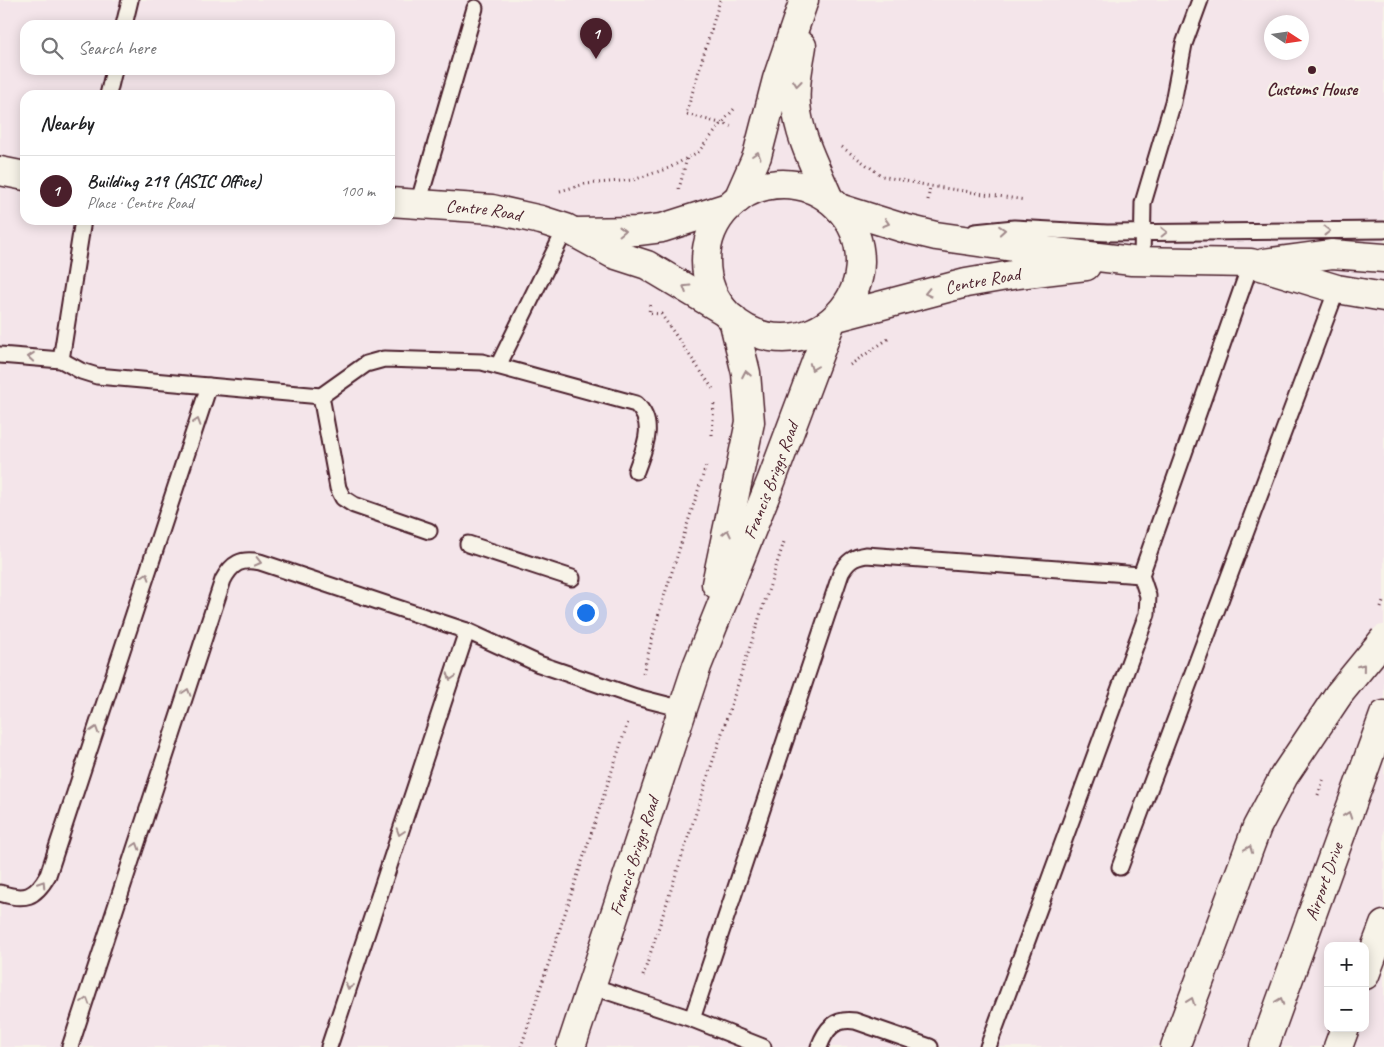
<!DOCTYPE html>
<html lang="en">
<head>
<meta charset="utf-8">
<style>
  :root { --surface:#fff; --page:#f6f6f6; --text:#202124; --muted:#757577; --line:#e0e0e0; --accent:#4a1f2b }
  body { margin:0; font-family:Caveat,sans-serif; background:var(--page); color:var(--text) }
  .controls { position:absolute; right:15px; bottom:15px; display:grid; overflow:hidden; border-radius:10px; box-shadow:0 2px 12px #0003 }
  .controls button { width:45px; height:45px; display:grid; place-items:center; padding:0; border:0; border-bottom:1px solid var(--line); background:var(--surface); color:var(--text); font:25px sans-serif }
  .compass { position:absolute; left:1264px; top:15px; width:45px; height:45px; border-radius:50%; background:var(--surface); box-shadow:0 2px 12px #0003; rotate:102deg }
  .you { position:absolute; left:585px; top:612px; width:18px; height:18px; margin:-12px; border:4px solid #fff; border-radius:50%; background:#1a73e8; box-shadow:0 0 0 8px #1a73e833 }
  .badge { display:grid; place-items:center; width:32px; height:32px; border-radius:50%; background:var(--accent); color:#fff; font-size:16px; font-weight:700 }
  .pin { position:absolute; translate:-50% -41px; filter:drop-shadow(0 1px 2px #0008) }
  .pin::after { content:''; position:absolute; top:26px; width:18px; height:15px; background:inherit; clip-path:polygon(0 0,100% 0,50% 100%) }
  .list { margin:0; padding:0; list-style:none }
  h2 { display:flex; justify-content:space-between; align-items:center; height:65px; margin:0; padding:0 20px; font-size:21px }
  h2 small { font-size:16px; font-weight:400; color:var(--muted) }
  .list li { display:grid; grid-template-columns:32px 1fr auto; gap:15px; align-items:center; box-sizing:border-box; height:70px; padding:0 20px; border-top:1px solid var(--line) }
  .list b { display:block; font-size:19px; white-space:nowrap }
  .list p { margin:0; font-size:16px; white-space:nowrap; color:var(--muted) }
  .list em { font-size:16px; font-style:normal; color:var(--muted) }
  .icon { flex:none; width:28px; height:28px; fill:none; stroke:currentColor; stroke-width:2; stroke-linecap:round; stroke-linejoin:round }
  .map { position:relative; flex:none; width:1384px; height:1047px; overflow:hidden }
  .search { position:absolute; background:var(--surface); box-shadow:0 2px 12px #0003; left:20px; top:20px; width:375px; height:55px; display:flex; align-items:center; gap:12px; box-sizing:border-box; padding:0 18px; border-radius:15px; color:var(--muted); font-size:19px }
  .panel { position:absolute; background:var(--surface); box-shadow:0 2px 12px #0003; left:20px; top:90px; width:375px; height:135px; border-radius:15px }
  .map>svg:first-child { display:block }
</style>
</head>
<body>
<div class="map">
<svg width="1384" height="1047" viewBox="0 0 1384 1047">
  <rect width="100%" height="100%" fill="#f7f3e8"/>
  <filter id="ink" filterUnits="userSpaceOnUse"><feTurbulence type="fractalNoise" baseFrequency=".02" numOctaves="2"/><feDisplacementMap in="SourceGraphic" scale="10" xChannelSelector="R" yChannelSelector="G"/><feConvolveMatrix kernelMatrix="1 2 1 2 8 2 1 2 1" color-interpolation-filters="sRGB"/></filter>
  <g filter="url(#ink)">
    <path fill="#f4e5ea" fill-rule="evenodd" d="M0,0H1384V1047H0ZM1272,22H1302V52H1272ZM25,25H390V70H25ZM25,95H390V220H25ZM1328,946H1365V1028H1328Z"/>
    <g fill="none" stroke-linecap="round" stroke-linejoin="round">
      <g stroke="#4a1f2b" stroke-width="19">
        <g id="service">
          <path d="M124,25L130,0"/>
          <path d="M108,95L114,70"/>
          <path d="M418,204L475,8"/>
          <path d="M975,232L1014,228L1107,233L1384,230"/>
          <path d="M1142,261L1143,203L1173,102L1184,44L1200,0"/>
          <path d="M0,355L61,360L81,371L97,376L321,396L366,364L384,359L482,362L636,404C657,424 644,448 636,471"/>
          <path d="M61,360L83,220"/>
          <path d="M498,366L566,228"/>
          <path d="M321,396L338,488L343,498L354,505L429,531"/>
          <path d="M468,544L572,578"/>
          <path d="M1141,575L1251,263"/>
          <path d="M1120,867L1337,289"/>
          <path d="M0,893C25,901 35,898 48,875L209,386"/>
          <path d="M591,986L692,1019L763,1047"/>
          <path d="M692,1019L841,573C847,562 853,557 866,555L1141,575L1148,596L1147,614L988,1047"/>
          <path d="M70,1047L223,580C232,563 241,558 260,562L467,631L539,664L636,697L683,709"/>
          <path d="M329,1047L467,631"/>
          <path d="M819,1047C826,1029 834,1018 855,1021L930,1047"/>
        </g>
      </g>
      <g stroke="#4a1f2b" stroke-width="31">
        <g id="minor">
          <path d="M802,46C799,65 794,85 796,104C799,138 816,168 829,199"/>
          <path d="M0,171L25,176"/>
          <circle cx="783" cy="261" r="77"/>
          <path d="M738,199L757,156L777,79L804,0"/>
          <path id="s1" d="M390,202L492,209L541,220L566,228L613,254L647,265L724,311"/>
          <path d="M839,208L903,228L936,236L1013,247L1132,261L1251,263L1337,289L1384,297"/>
          <path d="M575,232L638,231L662,228L728,207"/>
          <path d="M1264,263L1332,254L1384,258"/>
          <path id="s2" d="M837,317L966,283L1018,274L1086,266"/>
          <path d="M716,584L750,422L746,373L733,319"/>
          <path id="s3" d="M571,1047L697,666L772,479L831,322"/>
        </g>
      </g>
      <g stroke="#4a1f2b" stroke-width="31">
        <path id="tertiary" d="M1175,1047L1257,827L1284,776L1339,694"/>
      </g>
      <g stroke="#4a1f2b" stroke-width="31">
        <g id="primary">
          <path d="M1365,975L1384,925"/>
          <path id="s4" d="M1264,1047L1384,715"/>
          <path d="M1338,1047L1345,1028"/>
        </g>
      </g>
      <g stroke="#4a1f2b" stroke-width="3" stroke-dasharray="1 4" stroke-linecap="butt">
        <path d="M720,0L686,114L731,126"/>
        <path d="M842,147L882,176L930,186L1025,200"/>
        <path d="M679,189L687,158"/>
        <path d="M560,191L585,184L633,180L669,168L698,152L734,109"/>
        <path d="M928,200L930,186"/>
        <path d="M650,305L649,313L661,314L713,389"/>
        <path d="M850,365L888,339"/>
        <path d="M712,435L714,404"/>
        <path d="M1381,608L1384,599"/>
        <path d="M643,673L661,606L706,466"/>
        <path d="M1318,795L1324,778"/>
        <path d="M643,976L784,542"/>
        <path d="M521,1047L628,722"/>
      </g>
      <use href="#service" stroke="#f7f3e8" stroke-width="15"/>
      <use href="#minor" stroke="#f7f3e8" stroke-width="28"/>
      <use href="#tertiary" stroke="#f7f3e8" stroke-width="28"/>
      <use href="#primary" stroke="#f7f3e8" stroke-width="28"/>
      <g stroke="#4a1f2b" stroke-width="31" stroke-linecap="butt">
        <path id="tertiary-bridge" d="M1339,694L1384,639"/>
      </g>
      <use href="#tertiary-bridge" stroke="#f7f3e8" stroke-width="28"/>
    </g>
    <defs><path id="oneway-chevron" d="M-2-3.5L2.5 0L-2 3.5" fill="none" stroke-width="1.6" stroke-linecap="round" stroke-linejoin="round" transform="scale(1.25)"/></defs>
    <g stroke="#a0898a">
      <use href="#oneway-chevron" transform="translate(797 83) rotate(96)"/>
      <use href="#oneway-chevron" transform="translate(757 155) rotate(-72)"/>
      <use href="#oneway-chevron" transform="translate(886 223) rotate(17)"/>
      <use href="#oneway-chevron" transform="translate(1002 230) rotate(-5)"/>
      <use href="#oneway-chevron" transform="translate(622 231) rotate(-1)"/>
      <use href="#oneway-chevron" transform="translate(1327 231)"/>
      <use href="#oneway-chevron" transform="translate(1164 232) rotate(-1)"/>
      <use href="#oneway-chevron" transform="translate(686 288) rotate(-148)"/>
      <use href="#oneway-chevron" transform="translate(928 293) rotate(167)"/>
      <use href="#oneway-chevron" transform="translate(31 357) rotate(-175)"/>
      <use href="#oneway-chevron" transform="translate(813 367) rotate(111)"/>
      <use href="#oneway-chevron" transform="translate(746 374) rotate(-101)"/>
      <use href="#oneway-chevron" transform="translate(197 422) rotate(-72)"/>
      <use href="#oneway-chevron" transform="translate(727 533) rotate(-77)"/>
      <use href="#oneway-chevron" transform="translate(258 562) rotate(14)"/>
      <use href="#oneway-chevron" transform="translate(146 576) rotate(-72)"/>
      <use href="#oneway-chevron" transform="translate(1362 667) rotate(-51)"/>
      <use href="#oneway-chevron" transform="translate(451 677) rotate(108)"/>
      <use href="#oneway-chevron" transform="translate(187 692) rotate(-72)"/>
      <use href="#oneway-chevron" transform="translate(95 730) rotate(-72)"/>
      <use href="#oneway-chevron" transform="translate(1348 815) rotate(-70)"/>
      <use href="#oneway-chevron" transform="translate(400 832) rotate(108)"/>
      <use href="#oneway-chevron" transform="translate(136 846) rotate(-72)"/>
      <use href="#oneway-chevron" transform="translate(1249 849) rotate(-68)"/>
      <use href="#oneway-chevron" transform="translate(42 884) rotate(-57)"/>
      <use href="#oneway-chevron" transform="translate(349 986) rotate(108)"/>
      <use href="#oneway-chevron" transform="translate(86 1001) rotate(-72)"/>
      <use href="#oneway-chevron" transform="translate(1191 1001) rotate(-70)"/>
      <use href="#oneway-chevron" transform="translate(1280 1001) rotate(-70)"/>
    </g>
  </g>
  <circle fill="#4a1f2b" stroke="#f7f3e8" stroke-width="2" cx="1312" cy="70" r="5"/>
  <g text-anchor="middle" dominant-baseline="central" stroke-width="4.5" stroke-linejoin="round" paint-order="stroke">
    <g font-size="18" font-weight="bold" fill="#4a1f2b" stroke="#f7f3e8">
      <text x="1312" y="89">Customs House</text>
    </g>
    <g font-size="18" fill="#4a1f2b" stroke="#f7f3e8">
      <text stroke="none"><textPath href="#s1" startOffset="94">Centre Road</textPath></text>
      <text stroke="none"><textPath href="#s2" startOffset="150">Centre Road</textPath></text>
      <text stroke="none"><textPath href="#s3" startOffset="601">Francis Briggs Road</textPath></text>
      <text stroke="none"><textPath href="#s3" startOffset="201">Francis Briggs Road</textPath></text>
      <text stroke="none"><textPath href="#s4" startOffset="176">Airport Drive</textPath></text>
    </g>
  </g>
</svg>
<div class="controls">
<button>+</button>
<button>−</button>
</div>
<svg class="compass" viewBox="-18 -18 36 36"><path d="M0-13l5 13h-10z" fill="#e53935"/><path d="M0 13l5-13h-10z" fill="#757577"/></svg>
<div class="you"></div>
<div class="pin badge" style="left:596px;top:59px">1</div>
<div class="search"><svg class="icon" aria-label="search" viewBox="0 0 24 24"><circle cx="10" cy="10" r="6"/><path d="M15 15l6 6"/></svg>Search here</div>
<section class="panel">
<h2>Nearby<small></small></h2>
<ul class="list">
<li><span class="badge">1</span><div><b>Building 219 (ASIC Office)</b><p>Place · Centre Road</p></div><em>100 m</em></li>
</ul>
</section>
</div>
</body>
</html>
